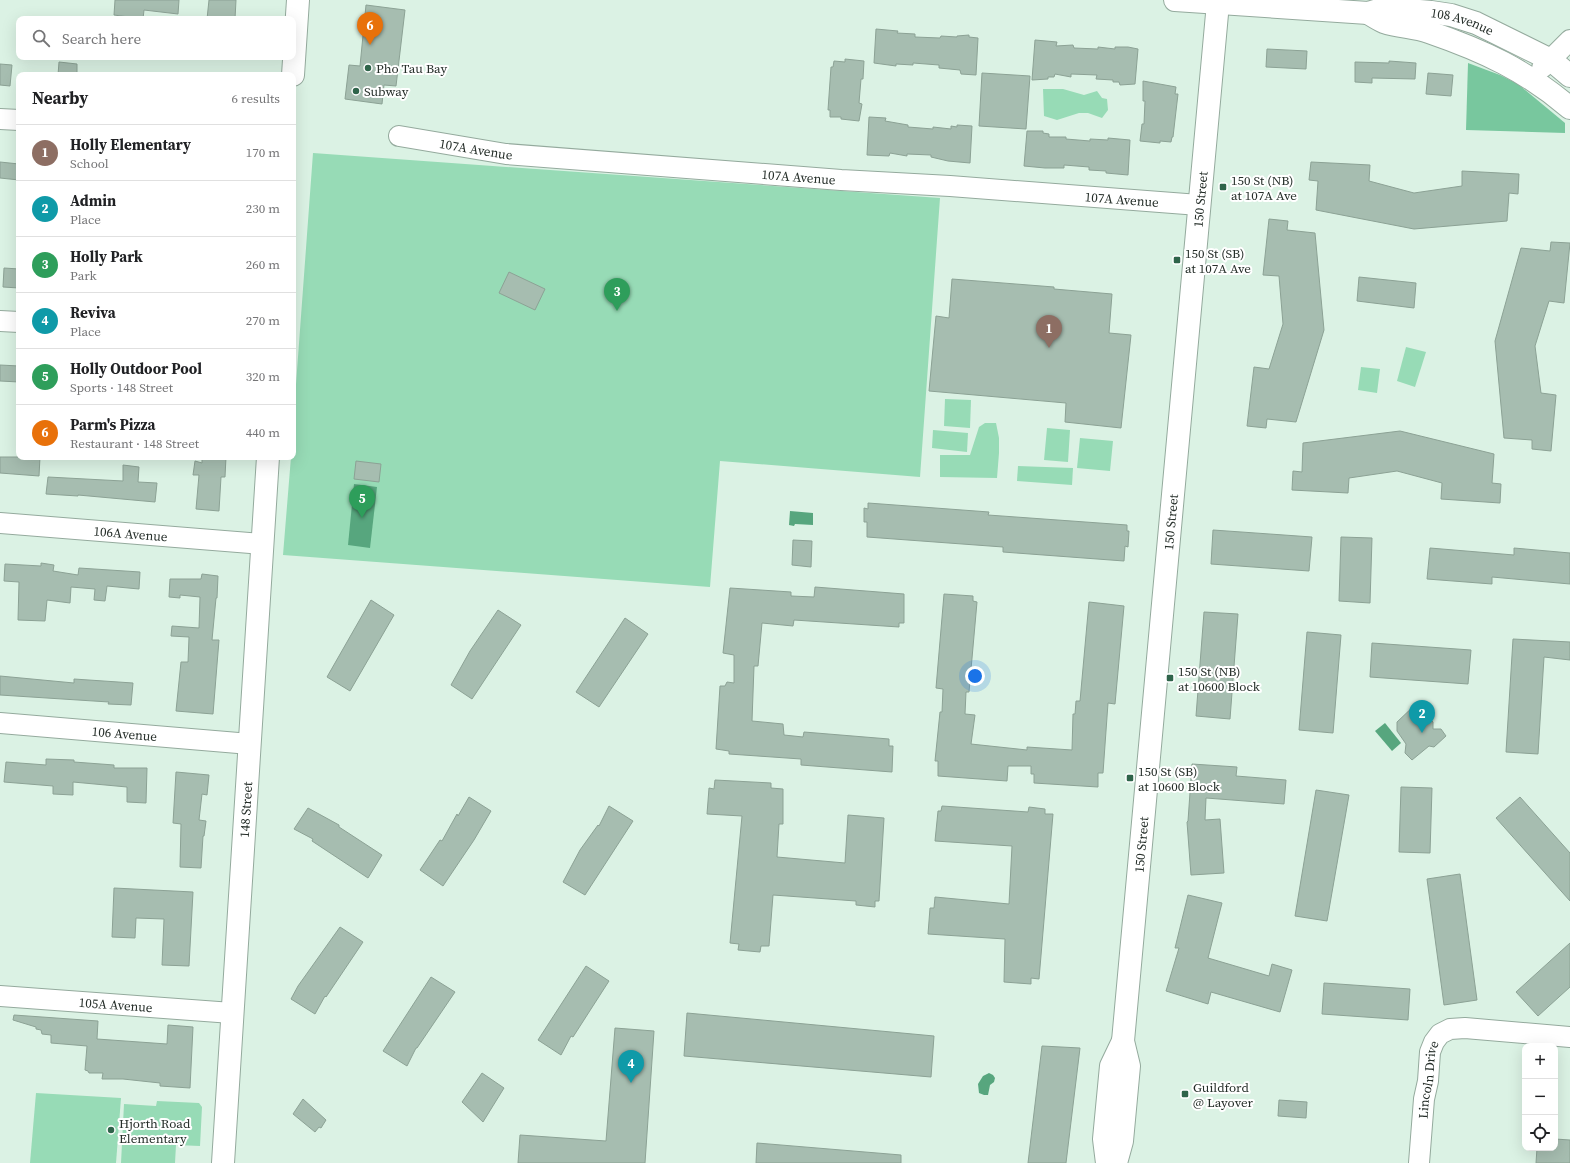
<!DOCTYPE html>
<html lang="en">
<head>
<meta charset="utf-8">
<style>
  :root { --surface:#fff; --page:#f2f2f2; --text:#202124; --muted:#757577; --line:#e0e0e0; --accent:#b45309 }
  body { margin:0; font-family:"Source Serif 4",serif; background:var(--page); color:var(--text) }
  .controls { position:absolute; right:12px; bottom:12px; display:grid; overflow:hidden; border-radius:8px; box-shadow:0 4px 16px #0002 }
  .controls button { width:36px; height:36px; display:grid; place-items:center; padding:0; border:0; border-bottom:1px solid var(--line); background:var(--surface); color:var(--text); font:20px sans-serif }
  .you { position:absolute; left:975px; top:676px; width:14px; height:14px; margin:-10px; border:3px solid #fff; border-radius:50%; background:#1a73e8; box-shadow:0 0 0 6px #1a73e833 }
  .badge { display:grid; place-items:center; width:26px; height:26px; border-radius:50%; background:var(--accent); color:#fff; font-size:13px; font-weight:700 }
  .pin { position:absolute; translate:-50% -33px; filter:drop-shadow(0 1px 2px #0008) }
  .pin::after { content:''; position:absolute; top:21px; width:14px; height:12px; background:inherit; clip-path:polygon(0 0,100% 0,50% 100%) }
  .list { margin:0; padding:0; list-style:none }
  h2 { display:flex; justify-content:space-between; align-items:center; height:52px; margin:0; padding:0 16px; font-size:17px }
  h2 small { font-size:13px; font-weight:400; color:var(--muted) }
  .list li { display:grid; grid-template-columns:26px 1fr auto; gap:12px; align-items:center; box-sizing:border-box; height:56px; padding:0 16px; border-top:1px solid var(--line) }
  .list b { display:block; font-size:15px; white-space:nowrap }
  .list p { margin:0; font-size:13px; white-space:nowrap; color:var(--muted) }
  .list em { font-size:13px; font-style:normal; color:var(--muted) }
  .icon { flex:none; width:22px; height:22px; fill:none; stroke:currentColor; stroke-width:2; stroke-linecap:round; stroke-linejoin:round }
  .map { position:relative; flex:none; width:1570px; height:1163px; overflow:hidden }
  .search { position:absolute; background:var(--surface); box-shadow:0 4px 16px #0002; left:16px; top:16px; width:280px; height:44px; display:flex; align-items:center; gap:10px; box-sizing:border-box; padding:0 14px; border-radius:8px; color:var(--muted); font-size:15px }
  .panel { position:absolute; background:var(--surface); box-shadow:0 4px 16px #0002; left:16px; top:72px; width:280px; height:388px; border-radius:8px }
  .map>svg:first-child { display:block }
</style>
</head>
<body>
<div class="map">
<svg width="1570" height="1163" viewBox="0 0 1570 1163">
  <rect width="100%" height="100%" fill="#dbf2e4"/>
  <g fill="#97dbb6">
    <path d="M1043,89H1063L1084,95L1097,91L1102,98L1107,99L1108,110L1102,118L1088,113H1079L1057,120L1044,116Z"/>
    <path d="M313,153L940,198L920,477L720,461L710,587L283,555L291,457H293V425Z"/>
    <path d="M1406,347L1426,352L1415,387L1397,381Z"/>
    <path d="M1361,367L1380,369L1377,393L1358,390Z"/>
    <path d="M945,399L971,400L970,428L944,426Z"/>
    <path d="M985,423H996L999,438V453L997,478L940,477V455H970L979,427Z"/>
    <path d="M1047,428L1070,430L1068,462L1044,460Z"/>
    <path d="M933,430L968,433L967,452L932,448Z"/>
    <path d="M1080,438L1113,441L1110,471L1077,468Z"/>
    <path d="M1018,466L1073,468L1072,485L1017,481Z"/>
    <path d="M36,1093L121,1098L116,1163H30Z"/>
    <path d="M157,1101L199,1103L202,1107L200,1146L176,1145L175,1163H121L124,1104L156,1106Z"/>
  </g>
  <path fill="#78c79e" d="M1468,63L1500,75L1518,84L1565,123V133L1466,130Z"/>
  <g fill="#57a67e">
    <path d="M354,484L377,487L370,548L348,545Z"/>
    <path d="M790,511L813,513V525L795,524L794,526L789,525Z"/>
    <path d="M1385,723L1401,743L1392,751L1375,731Z"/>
    <path d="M989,1073L993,1075L995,1078L994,1082L990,1085L988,1095H984L979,1093L978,1084L983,1076Z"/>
  </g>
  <g fill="#a6bdb0" stroke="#8ca295">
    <path d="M115,0H179L178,14L144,10L143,19L114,15Z"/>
    <path d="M209,0H236L235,19H207Z"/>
    <path d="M366,5L405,10L396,86L384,85L382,104L345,99L349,65L360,66Z"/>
    <path d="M876,29L898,31L897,33L915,34V37L940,38L941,36L957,37V36L969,35V37L978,38L976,75L961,74L960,70L939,68V65L913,63V65L896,64V66L874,63Z"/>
    <path d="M1035,40L1057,42L1056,46L1073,45L1074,48L1098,49V47L1115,49V47H1128L1138,49L1135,84L1120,85L1119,82H1113V80L1096,79L1097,75L1071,74V77L1055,74L1054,77H1048V79L1032,80Z"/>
    <path d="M1267,49L1307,51L1306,69L1266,67Z"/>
    <path d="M845,59L864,61L863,79H861L859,103L862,104L859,121L841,119V117H830V110H828L831,67H833L834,61L845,62Z"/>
    <path d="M1389,61L1416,63L1415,79L1372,78V83L1355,82V62L1389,63Z"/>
    <path d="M59,62L77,64V75H58Z"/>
    <path d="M0,64L12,65L10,86L0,85Z"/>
    <path d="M982,73L1030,76L1026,129L979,126Z"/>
    <path d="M1428,73L1453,75L1451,96L1426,94Z"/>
    <path d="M1143,81L1176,87L1175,94H1178L1176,111L1173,137H1172L1171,142L1160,141V143L1140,141L1142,124H1144L1145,101H1143Z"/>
    <path d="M869,117L886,118L885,121L908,125V127L933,129V127L951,129V126L957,127V125L972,126L970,163L948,161L931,157V155L907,154V156L890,153L889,156L867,155Z"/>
    <path d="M1027,131H1043V133L1049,134V137H1066V139L1090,141V139L1108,140V138L1130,140L1128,175L1106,173V171L1089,170V167L1064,165V168H1045L1024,166Z"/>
    <path d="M0,162L19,164V180L0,178Z"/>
    <path d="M1311,162L1370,165L1369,181L1414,193L1462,186V171L1519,174L1518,194L1509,193L1507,221L1414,229L1316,210L1318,181L1309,180Z"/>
    <path d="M1269,219L1288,221L1287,230L1315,233L1324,330L1296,422L1267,419L1266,428L1247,426L1254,367L1269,369L1283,324L1279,276L1263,275Z"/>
    <path d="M1551,242L1570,243L1564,303L1549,301L1535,346L1541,393L1556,395L1551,451L1532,449V440L1504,438L1495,341L1521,248L1550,251Z"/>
    <path d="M4,268L19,269V288L3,287Z"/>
    <path d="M509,272L545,289L535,310L499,293Z"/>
    <path d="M1359,277L1416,283L1414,308L1357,301Z"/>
    <path d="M952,279L1054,287V289L1112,294L1109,333L1131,335L1121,428L1065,422L1066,403L929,391L936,316L949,318Z"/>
    <path d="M0,365L19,366V382L0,381Z"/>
    <path d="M1400,431L1494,454L1492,483L1501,484L1500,503L1441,499L1442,483L1397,471L1349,478L1348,493L1292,490L1293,471L1302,472L1303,443Z"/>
    <path d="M0,457H40L39,476L0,473Z"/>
    <path d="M202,457H226L225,477H221L219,511L196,509L199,475H193L195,461L202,463Z"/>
    <path d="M356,461L381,464L379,482L354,479Z"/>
    <path d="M123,465L139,467L138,482L157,483L155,502L78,495V496L46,494L48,477L123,481Z"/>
    <path d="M868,503L989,512L988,515L1127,525V531H1129L1128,547L1125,546L1124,561L1003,552V547L867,537V522H864V508L868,509Z"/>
    <path d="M1213,530L1312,537L1309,571L1211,564Z"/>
    <path d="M1341,537L1372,538L1370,603L1339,601Z"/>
    <path d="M793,540L812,541L811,567L792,565Z"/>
    <path d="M1430,548L1514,555V548L1570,553V584L1492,577V584L1427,579Z"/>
    <path d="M41,563L54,565L53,571L78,575L79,568L140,572L139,589L107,586L105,601L94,600L95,589L71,587L70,603L47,600L45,621L18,620L19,582L4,581L5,564L41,566Z"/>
    <path d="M202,574L218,576L217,598H216L212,640H219L213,714L176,711L181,662H188L189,637L171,636L172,626L199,628L200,597L180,595V598L169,597L170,579H201Z"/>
    <path d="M815,587L904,594V623H899V627L794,620L793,626L762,623L758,666H754L752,721L783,724L784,735L803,737L804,732L889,739V746H893L892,772L801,765V759L729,754V751L716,749L720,686H725L727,682L734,683V655L723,653L730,588L791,592V596L814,597Z"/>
    <path d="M944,594L973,596V601L977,602L969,692H966L965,714L975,715L971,744L1027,750V747L1072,750L1073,714H1075L1076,701H1080L1089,602L1124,606L1115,704L1108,703L1103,773H1098V787L1034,783V774H1031V766H1008L1007,781L938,776V761H935L940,712H942L943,689L936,688Z"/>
    <path d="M371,600L394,615L350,691L327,677Z"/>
    <path d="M498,610L521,625L472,699L451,685L470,651Z"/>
    <path d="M1204,612L1238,614L1230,719L1196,716Z"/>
    <path d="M625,618L648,634L599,707L576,692Z"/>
    <path d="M1307,632L1341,635L1333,733L1299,730Z"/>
    <path d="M1513,639L1570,642V660L1544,657L1538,754L1506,752Z"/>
    <path d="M1372,643L1471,650L1468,684L1370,677Z"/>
    <path d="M0,676L74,683V679L133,683L131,705L108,704L109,702L0,695Z"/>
    <path d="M1416,704L1433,722V729H1441L1446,736L1434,747L1429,746L1412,760L1405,753L1406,744L1397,731V722Z"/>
    <path d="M46,759L74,760V762L114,765V768H147L146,803L127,802V787L73,782V795L53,794V786L4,782L6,762L46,765Z"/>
    <path d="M1192,764L1237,767L1236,776L1286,780L1284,804L1206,798L1205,820L1220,819L1224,873L1191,875L1187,822L1188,821Z"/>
    <path d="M176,772L209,775L207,795L202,794L199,820L206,821L204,836H203L201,868L180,867L181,824L173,823Z"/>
    <path d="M715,780L771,783V788L783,789V824H779L777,857L845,863L848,815L884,818L879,901H875V907L856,905V901L773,895L769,946H761L760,952L738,950L739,944L730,943L742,816L707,814L709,788L714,789Z"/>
    <path d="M1401,787L1432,788L1430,853L1399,852Z"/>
    <path d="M1316,790L1349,795L1327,921L1295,916Z"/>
    <path d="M469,797L491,811L474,840L443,886L420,870L440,840L442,841L457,814L458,816Z"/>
    <path d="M1520,797L1570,853V901L1496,818Z"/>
    <path d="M609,806L633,821L585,895L563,882L580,850L598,825L599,826Z"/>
    <path d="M942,806L1028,812L1029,807L1045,809V814H1053L1039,979L1031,978V984L1004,982L1005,939L928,934L930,908H934L935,897L1009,904L1012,846L935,841L938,811H941Z"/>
    <path d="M308,808L339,825V827L382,855L368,878L312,841L313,839L294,829Z"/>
    <path d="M1460,874L1477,1000L1444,1005L1427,879Z"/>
    <path d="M114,888L193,892L189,966L162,965L164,919L136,918L135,938L112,937Z"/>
    <path d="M1188,895L1222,903L1208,958L1269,976L1272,964L1292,970L1280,1012L1211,992L1208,1004L1166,991L1179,948H1175Z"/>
    <path d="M340,927L363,942L326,997L325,996L315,1014L291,999L298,986Z"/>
    <path d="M1570,943V987L1538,1016L1516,992Z"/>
    <path d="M586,966L609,981L573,1037L571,1036L561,1055L538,1040Z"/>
    <path d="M431,977L455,992L417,1048H416L407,1066L383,1051Z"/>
    <path d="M1324,983L1410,989L1408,1020L1322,1014Z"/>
    <path d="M687,1013L934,1036L931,1077L684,1056Z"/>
    <path d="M14,1015L98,1021L97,1039L167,1044L168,1025L193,1027L190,1088L160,1086V1083L123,1079H102L103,1073H89L88,1071L85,1070L87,1046L51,1043V1035L42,1034L41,1030L36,1029V1027L13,1020Z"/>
    <path d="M615,1028L654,1031L645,1163H518L520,1135L606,1141Z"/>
    <path d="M1042,1046L1080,1048L1066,1163H1028Z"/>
    <path d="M482,1073L504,1088L483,1122L462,1102Z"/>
    <path d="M303,1099L326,1120L321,1128L319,1127L315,1132L293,1114Z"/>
    <path d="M1279,1100L1307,1102L1306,1118L1278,1116Z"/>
    <path d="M1555,1139L1570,1140V1163H1536L1537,1148H1555Z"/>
    <path d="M757,1143L901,1155V1163H756Z"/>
  </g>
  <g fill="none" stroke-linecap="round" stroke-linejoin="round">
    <g stroke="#94aa9d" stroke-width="22">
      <g id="minor">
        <path d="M1542,68L1570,40"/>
        <path d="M0,119L19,120"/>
        <path id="s1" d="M399,136L506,154L841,180L950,186L1199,205"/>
        <path d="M0,321L19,322"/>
        <path id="s2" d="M0,523L262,544"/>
        <path id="s3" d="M0,723L250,744"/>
        <path id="s4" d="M0,996L232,1013"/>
        <path id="s5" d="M1419,1163L1424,1099L1428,1081L1430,1052L1434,1042L1440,1034L1450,1029L1465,1028L1570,1037"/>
      </g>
    </g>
    <g stroke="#94aa9d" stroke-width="24">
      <g id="major">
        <path id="s6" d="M1175,0L1368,13L1385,8L1431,12L1451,15L1476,23L1551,60L1570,76"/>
        <path d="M1368,13C1373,16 1379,20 1384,22C1399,27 1414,27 1429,32C1484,51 1525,70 1570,108"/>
        <path d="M293,75L298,0"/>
        <path id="s7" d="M223,1163L268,457"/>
        <path d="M1107,1163L1104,1139L1111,1066L1123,1041"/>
        <path id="s8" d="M1116,1163L1122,1141L1129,1066L1123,1041L1218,3"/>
      </g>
    </g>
    <use href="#minor" stroke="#fff" stroke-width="20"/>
    <use href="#major" stroke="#fff" stroke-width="22"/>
  </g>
  <g fill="#2f644a" stroke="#fff" stroke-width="1.5">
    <circle cx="368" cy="68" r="4"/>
    <circle cx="356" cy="91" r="4"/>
    <rect x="1219" y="183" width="8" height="8" rx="2"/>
    <rect x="1173" y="256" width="8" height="8" rx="2"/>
    <rect x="1166" y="674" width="8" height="8" rx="2"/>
    <rect x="1126" y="774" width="8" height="8" rx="2"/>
    <rect x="1181" y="1090" width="8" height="8" rx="2"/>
    <circle cx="111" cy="1130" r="4"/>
  </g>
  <g text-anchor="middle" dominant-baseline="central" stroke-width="4" stroke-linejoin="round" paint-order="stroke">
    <g font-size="13" fill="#252e29" stroke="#fff">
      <text stroke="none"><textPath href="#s6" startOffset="290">108 Avenue</textPath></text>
      <text stroke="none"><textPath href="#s1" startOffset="78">107A Avenue</textPath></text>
      <text stroke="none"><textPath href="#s1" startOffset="402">107A Avenue</textPath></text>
      <text stroke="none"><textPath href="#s1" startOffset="726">107A Avenue</textPath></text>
      <text stroke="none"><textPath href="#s8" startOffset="969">150 Street</textPath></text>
      <text stroke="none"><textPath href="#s8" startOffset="645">150 Street</textPath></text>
      <text stroke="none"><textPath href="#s2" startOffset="131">106A Avenue</textPath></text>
      <text stroke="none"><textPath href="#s3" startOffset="125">106 Avenue</textPath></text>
      <text stroke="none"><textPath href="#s7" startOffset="354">148 Street</textPath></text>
      <text stroke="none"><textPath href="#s8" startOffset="321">150 Street</textPath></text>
      <text stroke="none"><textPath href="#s4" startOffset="116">105A Avenue</textPath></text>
      <text stroke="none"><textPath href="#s5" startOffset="84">Lincoln Drive</textPath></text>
    </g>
    <g font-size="13" fill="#252e29" stroke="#fff" text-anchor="start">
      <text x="376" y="68">Pho Tau Bay</text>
      <text x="364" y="91">Subway</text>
      <text x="1231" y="180">150 St (NB)<tspan x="1231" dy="15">at 107A Ave</tspan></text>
      <text x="1185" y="253">150 St (SB)<tspan x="1185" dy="15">at 107A Ave</tspan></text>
      <text x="1178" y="671">150 St (NB)<tspan x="1178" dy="15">at 10600 Block</tspan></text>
      <text x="1138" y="771">150 St (SB)<tspan x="1138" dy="15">at 10600 Block</tspan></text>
      <text x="1193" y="1087">Guildford<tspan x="1193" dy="15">@ Layover</tspan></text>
      <text x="119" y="1123">Hjorth Road<tspan x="119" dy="15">Elementary</tspan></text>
    </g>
  </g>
</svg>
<div class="controls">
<button>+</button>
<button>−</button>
<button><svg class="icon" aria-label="locate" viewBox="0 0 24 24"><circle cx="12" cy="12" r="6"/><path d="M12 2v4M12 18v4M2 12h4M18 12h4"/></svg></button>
</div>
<div class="you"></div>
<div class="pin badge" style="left:1049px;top:348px;background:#8d6e63">1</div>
<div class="pin badge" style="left:1422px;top:733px;background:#0f9aa8">2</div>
<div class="pin badge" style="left:617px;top:311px;background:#2e9e5b">3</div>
<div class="pin badge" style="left:631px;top:1083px;background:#0f9aa8">4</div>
<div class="pin badge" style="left:362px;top:518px;background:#2e9e5b">5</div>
<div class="pin badge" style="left:370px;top:45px;background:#e8710a">6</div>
<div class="search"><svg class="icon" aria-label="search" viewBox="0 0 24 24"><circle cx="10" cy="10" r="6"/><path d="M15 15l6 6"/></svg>Search here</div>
<section class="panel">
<h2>Nearby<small>6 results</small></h2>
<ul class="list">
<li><span class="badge" style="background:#8d6e63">1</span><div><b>Holly Elementary</b><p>School</p></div><em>170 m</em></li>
<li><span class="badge" style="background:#0f9aa8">2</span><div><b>Admin</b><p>Place</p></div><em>230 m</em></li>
<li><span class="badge" style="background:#2e9e5b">3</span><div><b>Holly Park</b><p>Park</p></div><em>260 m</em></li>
<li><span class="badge" style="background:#0f9aa8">4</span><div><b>Reviva</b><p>Place</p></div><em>270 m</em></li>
<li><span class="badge" style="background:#2e9e5b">5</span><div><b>Holly Outdoor Pool</b><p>Sports · 148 Street</p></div><em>320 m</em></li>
<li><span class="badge" style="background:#e8710a">6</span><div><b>Parm's Pizza</b><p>Restaurant · 148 Street</p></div><em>440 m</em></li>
</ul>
</section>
</div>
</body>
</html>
